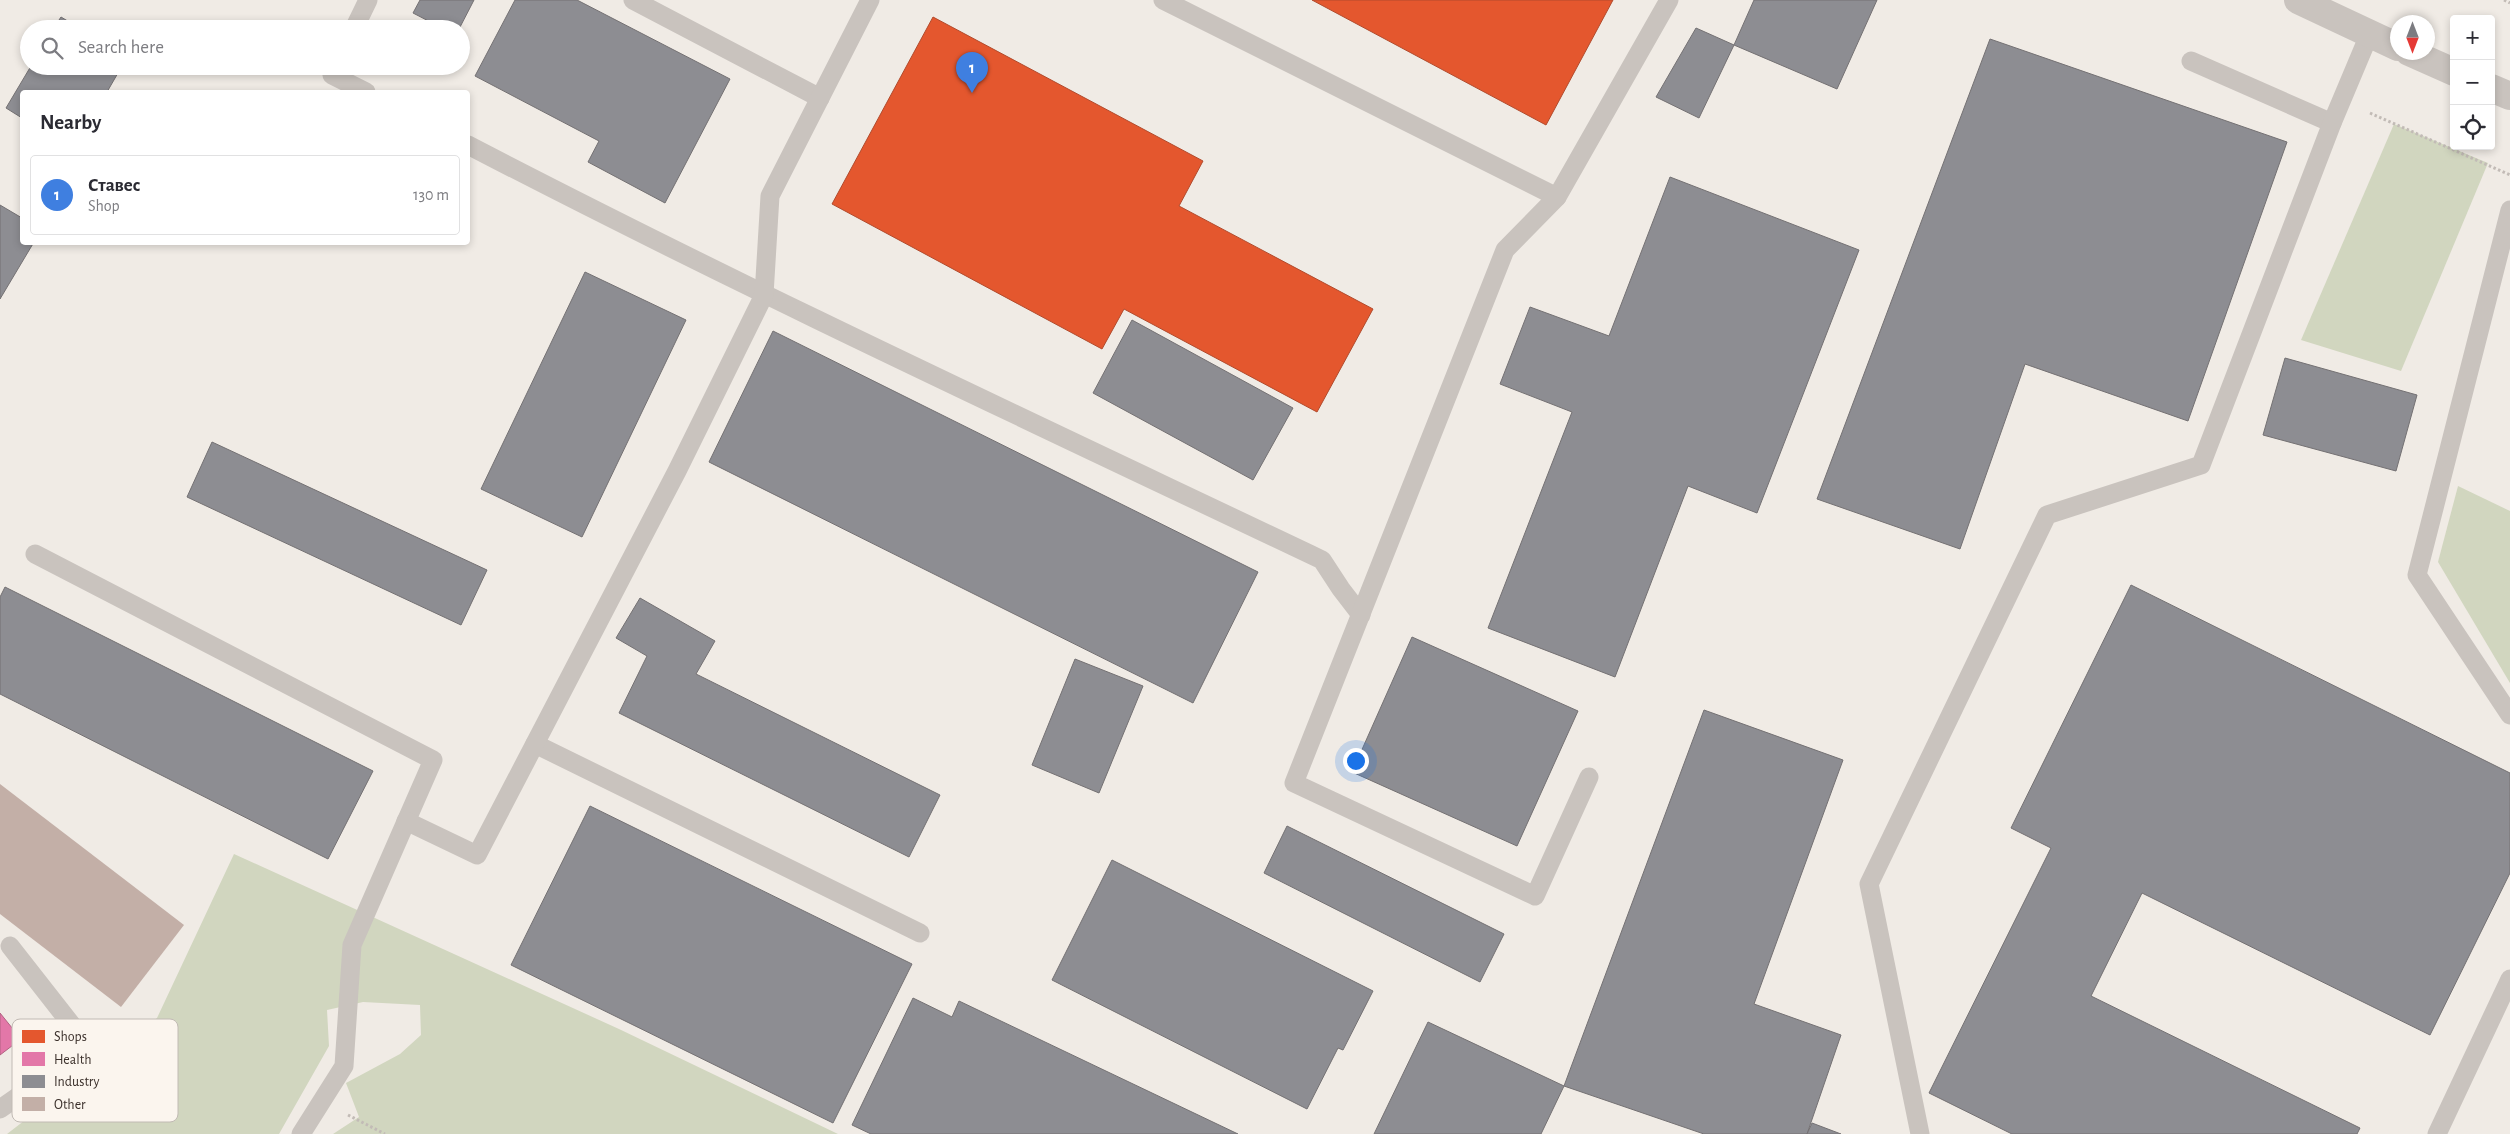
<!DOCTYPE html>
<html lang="en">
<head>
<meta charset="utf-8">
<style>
  :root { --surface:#fff; --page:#f2f2f3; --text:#2b2b33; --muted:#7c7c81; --line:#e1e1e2; --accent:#2563eb }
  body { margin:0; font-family:"Alegreya Sans",sans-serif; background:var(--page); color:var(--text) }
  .controls { position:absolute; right:15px; top:15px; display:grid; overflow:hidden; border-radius:5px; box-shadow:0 2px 8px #0003 }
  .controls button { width:45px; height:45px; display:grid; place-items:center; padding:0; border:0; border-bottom:1px solid var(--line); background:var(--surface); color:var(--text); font:25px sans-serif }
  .compass { position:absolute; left:2390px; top:15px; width:45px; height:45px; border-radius:50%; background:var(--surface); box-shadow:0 2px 8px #0003; rotate:180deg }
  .you { position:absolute; left:1355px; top:760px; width:18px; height:18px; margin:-12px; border:4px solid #fff; border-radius:50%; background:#1a73e8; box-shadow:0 0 0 8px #1a73e833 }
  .badge { display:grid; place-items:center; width:32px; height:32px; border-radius:50%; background:var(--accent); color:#fff; font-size:16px; font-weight:700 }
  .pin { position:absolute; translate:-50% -41px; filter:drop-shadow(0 1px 2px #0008) }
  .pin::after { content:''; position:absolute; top:26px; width:18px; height:15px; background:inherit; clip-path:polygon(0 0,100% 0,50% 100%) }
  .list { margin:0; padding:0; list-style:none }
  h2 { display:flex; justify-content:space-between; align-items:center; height:65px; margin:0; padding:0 20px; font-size:21px }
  h2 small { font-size:16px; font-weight:400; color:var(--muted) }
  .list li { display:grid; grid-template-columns:32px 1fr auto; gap:15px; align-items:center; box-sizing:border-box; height:80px; margin:0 10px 10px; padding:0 10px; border:1px solid var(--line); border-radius:5px }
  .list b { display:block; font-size:19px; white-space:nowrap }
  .list p { margin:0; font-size:16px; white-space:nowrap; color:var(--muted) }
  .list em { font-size:16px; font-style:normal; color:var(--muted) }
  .icon { flex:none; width:28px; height:28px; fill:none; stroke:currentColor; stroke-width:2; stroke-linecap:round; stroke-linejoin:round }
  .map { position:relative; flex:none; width:2510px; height:1134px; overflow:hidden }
  .search { position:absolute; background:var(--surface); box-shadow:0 2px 8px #0003; left:20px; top:20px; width:450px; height:55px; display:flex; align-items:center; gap:12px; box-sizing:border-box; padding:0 18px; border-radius:28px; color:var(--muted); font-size:19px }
  .panel { position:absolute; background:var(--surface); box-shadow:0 2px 8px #0003; left:20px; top:90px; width:450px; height:155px; border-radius:5px }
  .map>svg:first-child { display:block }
</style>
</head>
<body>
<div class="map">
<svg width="2510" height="1134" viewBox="0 0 2510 1134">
  <rect width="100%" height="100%" fill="#f0ebe5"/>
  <g fill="#d1d6bf">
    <path d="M2394,124L2488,163L2401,371L2301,340Z"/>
    <path d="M2458,486L2510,511V683L2438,562Z"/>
    <path d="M234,854L619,1029L838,1134H333L359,1117L346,1083L400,1054L421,1035L420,1005L363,1002L327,1010L329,1046L279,1134H7L157,1018Z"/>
  </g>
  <g fill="#e4572e" stroke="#b14b2d">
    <path d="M1312,0H1613L1546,125Z"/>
    <path d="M933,17L1203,161L1179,206L1373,309L1317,412L1124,309L1102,349L832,204Z"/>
  </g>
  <path fill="#e377a8" stroke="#b16282" d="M0,1013L21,1039L0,1055Z"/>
  <g fill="#8d8d92" stroke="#747173">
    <path d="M420,0H474L459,29H444L413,13Z"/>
    <path d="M515,0H577L730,79L665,203L588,162L599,141L475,76Z"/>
    <path d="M1754,0H1877L1837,89L1734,45Z"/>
    <path d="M61,17L81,29H53Z"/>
    <path d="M1696,28L1734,45L1699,118L1656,97Z"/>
    <path d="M1990,39L2287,142L2188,421L2025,364L1960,549L1817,499Z"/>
    <path d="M31,66H122L107,92H22V118L6,108Z"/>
    <path d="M1670,177L1859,250L1757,513L1688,486L1615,677L1488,628L1572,412L1500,384L1530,307L1609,336Z"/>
    <path d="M0,205L22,218V242H34L0,299Z"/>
    <path d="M585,272L686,320L582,537L481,489Z"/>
    <path d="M1132,320L1293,408L1253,480L1093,393Z"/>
    <path d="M773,331L1258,572L1193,703L709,462Z"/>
    <path d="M2285,358L2417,395L2396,471L2263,435Z"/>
    <path d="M212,442L487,570L461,625L187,497Z"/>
    <path d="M2131,585L2510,773V873L2430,1035L2142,893L2091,996L2360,1128L2357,1134H2012L1929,1093L2051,848L2011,828Z"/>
    <path d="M5,587L373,771L328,859L0,694V597Z"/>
    <path d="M640,598L715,641L696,674L940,795L909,857L619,713L647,656L616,638Z"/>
    <path d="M1412,637L1578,711L1517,846L1352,772Z"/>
    <path d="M1075,659L1143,686L1099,793L1032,765Z"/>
    <path d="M1704,710L1843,760L1754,1004L1841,1035L1807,1134H1704L1564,1086Z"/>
    <path d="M590,806L912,964L833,1123L511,965Z"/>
    <path d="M1287,826L1504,934L1480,982L1264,873Z"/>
    <path d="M1112,860L1373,991L1343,1050L1338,1048L1307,1109L1052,980Z"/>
    <path d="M913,998L952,1017L959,1001L1238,1134H871L852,1125Z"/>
    <path d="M1428,1022L1564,1086L1541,1134H1374Z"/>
    <path d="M1812,1123L1841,1134H1807Z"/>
  </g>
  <path fill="#c3afa7" d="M0,784L184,925L121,1007L0,914Z"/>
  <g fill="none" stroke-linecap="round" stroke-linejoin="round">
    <g stroke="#c2bbb6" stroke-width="3" stroke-dasharray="2.5 2.5" stroke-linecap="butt">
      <path d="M2504,0L2510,3"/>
      <path d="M2370,113L2510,175"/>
      <path d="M348,1115L385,1134"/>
    </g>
    <g stroke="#c9c3be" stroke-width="19">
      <path d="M633,0L820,98"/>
      <path d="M1163,0L1557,197"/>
      <path d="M354,29L368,0"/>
      <path d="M2191,61L2332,123"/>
      <path d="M336,66L332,75L366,92"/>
      <path d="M468,145C749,291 1036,424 1322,560L1341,589L1361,615"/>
      <path d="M2510,210L2417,575L2510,715"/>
      <path d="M35,554L433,760L352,945L344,1066L301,1134"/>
      <path d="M535,744L920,933"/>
      <path d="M1589,777L1535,896L1294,783L1505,250L1557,197L1669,0"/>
      <path d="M406,821L477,855L677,471L764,295L770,196L870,0"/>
      <path d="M0,1109L89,1047L10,946"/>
      <path d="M1920,1134L1869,884L2047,515L2201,465L2332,123L2369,35"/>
      <path d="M2437,1134L2510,979"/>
    </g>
    <g stroke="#c9c3be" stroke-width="28">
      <path d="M2298,0L2398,47"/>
      <path d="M2409,52L2454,72"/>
      <path d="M2491,88L2510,96"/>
    </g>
  </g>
  <rect x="12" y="1019" width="166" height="103" rx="8" fill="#fbf5ee" stroke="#c1bab4" stroke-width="1"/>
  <rect x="22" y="1030" width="23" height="13" fill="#e4572e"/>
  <rect x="22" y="1052" width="23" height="14" fill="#e377a8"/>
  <rect x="22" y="1075" width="23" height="13" fill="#8d8d92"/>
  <rect x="22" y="1097" width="23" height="14" fill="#c3afa7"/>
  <g font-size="14" fill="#3b302b">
    <text x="54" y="1041">Shops</text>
    <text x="54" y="1064">Health</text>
    <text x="54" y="1086">Industry</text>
    <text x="54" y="1109">Other</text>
  </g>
</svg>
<div class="controls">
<button>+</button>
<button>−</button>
<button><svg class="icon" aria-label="locate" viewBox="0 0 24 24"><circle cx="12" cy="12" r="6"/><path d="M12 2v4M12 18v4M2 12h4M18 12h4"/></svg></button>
</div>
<svg class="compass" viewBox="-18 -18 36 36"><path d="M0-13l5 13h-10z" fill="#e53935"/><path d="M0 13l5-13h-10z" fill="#7c7c81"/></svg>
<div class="you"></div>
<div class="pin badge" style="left:972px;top:93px;background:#3f7fe0">1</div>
<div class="search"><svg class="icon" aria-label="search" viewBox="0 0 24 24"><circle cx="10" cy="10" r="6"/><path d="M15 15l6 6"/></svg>Search here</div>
<section class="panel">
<h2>Nearby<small></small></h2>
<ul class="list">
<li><span class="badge" style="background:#3f7fe0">1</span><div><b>Ставес</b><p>Shop</p></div><em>130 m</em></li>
</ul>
</section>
</div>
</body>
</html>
